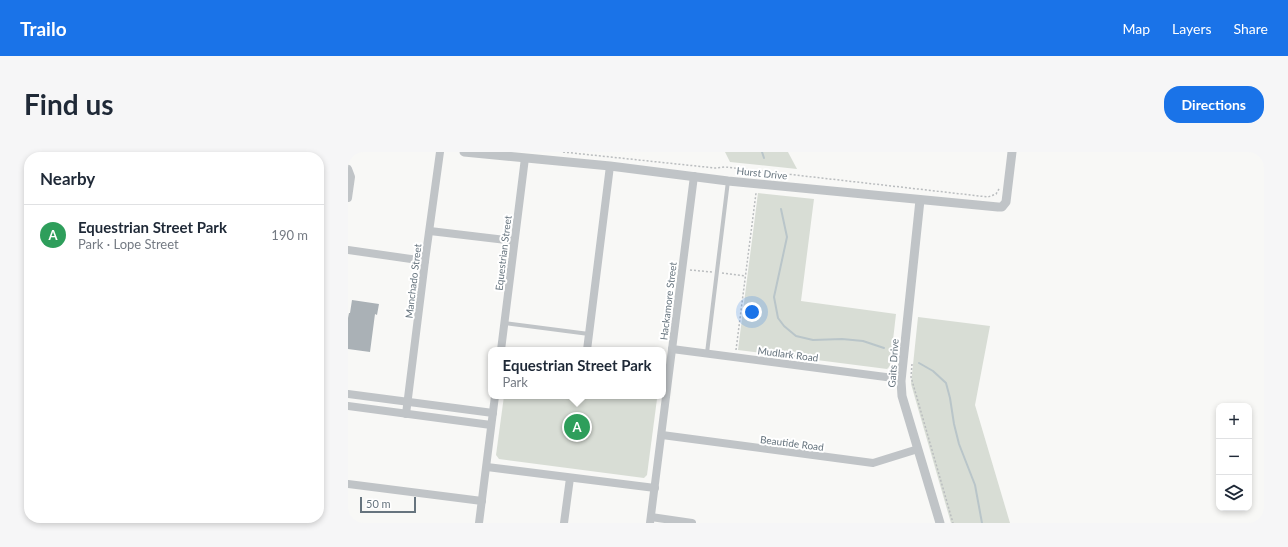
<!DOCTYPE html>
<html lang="en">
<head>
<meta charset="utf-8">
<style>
  :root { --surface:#fff; --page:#f6f6f7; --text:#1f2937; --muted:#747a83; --line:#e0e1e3; --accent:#1a73e8 }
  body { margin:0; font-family:Lato,sans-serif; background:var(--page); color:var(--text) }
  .controls { position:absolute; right:12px; bottom:12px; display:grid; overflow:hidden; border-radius:8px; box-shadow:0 2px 6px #0003 }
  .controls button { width:36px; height:36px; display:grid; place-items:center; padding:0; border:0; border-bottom:1px solid var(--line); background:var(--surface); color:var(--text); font:20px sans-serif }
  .scale { position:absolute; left:12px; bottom:10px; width:56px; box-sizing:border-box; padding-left:4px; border:2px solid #66747e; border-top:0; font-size:11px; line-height:14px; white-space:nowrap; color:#66747e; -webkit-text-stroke:3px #fff; paint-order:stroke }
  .you { position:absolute; left:404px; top:160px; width:14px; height:14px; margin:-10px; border:3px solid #fff; border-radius:50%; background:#1a73e8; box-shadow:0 0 0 6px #1a73e833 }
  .badge { display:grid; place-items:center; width:26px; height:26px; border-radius:50%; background:var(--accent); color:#fff; font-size:13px; font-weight:700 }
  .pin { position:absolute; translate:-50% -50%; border:2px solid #fff; box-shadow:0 1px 4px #0006 }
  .popup { position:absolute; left:140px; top:195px; width:178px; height:52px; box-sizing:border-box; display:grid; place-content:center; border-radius:8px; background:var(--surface); filter:drop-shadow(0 1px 3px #0005); font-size:13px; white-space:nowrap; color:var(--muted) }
  .popup b { font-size:15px; color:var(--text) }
  .popup::after { content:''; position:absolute; left:50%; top:100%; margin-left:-8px; border:8px solid transparent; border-top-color:var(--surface) }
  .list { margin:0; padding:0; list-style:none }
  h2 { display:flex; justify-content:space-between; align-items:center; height:52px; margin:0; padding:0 16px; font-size:17px }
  h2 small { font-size:13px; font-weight:400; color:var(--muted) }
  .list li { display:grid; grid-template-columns:26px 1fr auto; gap:12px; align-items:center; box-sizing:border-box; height:60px; padding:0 16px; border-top:1px solid var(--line) }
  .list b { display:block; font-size:15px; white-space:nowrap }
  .list p { margin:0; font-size:13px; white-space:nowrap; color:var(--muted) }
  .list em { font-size:13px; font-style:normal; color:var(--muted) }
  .icon { flex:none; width:22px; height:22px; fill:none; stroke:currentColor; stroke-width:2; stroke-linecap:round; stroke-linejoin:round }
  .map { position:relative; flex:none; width:916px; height:371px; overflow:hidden; border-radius:16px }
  header { display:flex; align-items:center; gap:24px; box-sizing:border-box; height:56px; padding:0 20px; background:var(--accent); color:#fff }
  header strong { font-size:19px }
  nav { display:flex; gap:22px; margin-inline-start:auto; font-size:14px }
  .intro { display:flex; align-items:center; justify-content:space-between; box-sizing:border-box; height:96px; padding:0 24px }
  h1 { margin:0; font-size:28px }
  .button { padding:10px 18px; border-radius:16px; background:var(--accent); color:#fff; font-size:14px; font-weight:700 }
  main { display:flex; gap:24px; padding:0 24px }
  aside { flex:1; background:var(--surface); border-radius:16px; box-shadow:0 2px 6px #0003 }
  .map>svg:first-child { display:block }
</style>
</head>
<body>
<header>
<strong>Trailo</strong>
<nav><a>Map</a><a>Layers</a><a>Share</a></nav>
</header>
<div class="intro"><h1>Find us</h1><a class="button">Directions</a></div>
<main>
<aside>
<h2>Nearby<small></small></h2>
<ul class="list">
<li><span class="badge" style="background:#2e9e5b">A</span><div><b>Equestrian Street Park</b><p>Park · Lope Street</p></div><em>190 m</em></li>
</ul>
</aside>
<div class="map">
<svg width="916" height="371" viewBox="0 0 916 371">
  <rect width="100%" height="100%" fill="#f8f8f6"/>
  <g fill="#d8ddd5">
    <path d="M377,0H440L449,17L382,10Z"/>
    <path d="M410,41L466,47L453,149L548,162L542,214L539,217L390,198Z"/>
    <path d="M570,165L642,174L627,253L662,371H603L563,232Z"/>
    <path d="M156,244H307L309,247L299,323L296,326L151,307L148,303Z"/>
  </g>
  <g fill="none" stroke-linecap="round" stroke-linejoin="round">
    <g stroke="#b9c5c9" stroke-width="2">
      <path d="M414,0L416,6"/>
      <path d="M433,57L439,85L426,145L430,166L436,174L448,184L465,188L494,187L515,189L536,196"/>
      <path d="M571,211L585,219L598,231L602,246L606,272L611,292L627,333L634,371"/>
    </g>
  </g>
  <path fill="#aab1b6" d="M4,148L31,152L29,163L27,162L22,200L0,197V166L1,161H2Z"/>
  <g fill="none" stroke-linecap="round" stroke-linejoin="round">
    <g stroke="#babdbf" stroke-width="1.5" stroke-dasharray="2 2" stroke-linecap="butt">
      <path d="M215,0L367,16L377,15L640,45L648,42L651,37"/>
      <path d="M342,118L364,120"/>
      <path d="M374,121L397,124"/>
      <path d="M388,198L408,41"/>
      <path d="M564,212L563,225L605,371"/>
    </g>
    <g stroke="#c0c4c7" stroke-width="4">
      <path d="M157,171L241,182"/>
      <path d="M359,201L380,29"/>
    </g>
    <g stroke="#c0c4c7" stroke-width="8">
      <path d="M0,17L3,25L0,46"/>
      <path d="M82,79L166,89"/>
      <path d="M0,98L77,109"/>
      <path d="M324,197L553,227"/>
      <path d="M153,198L177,6"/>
      <path d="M239,198L262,14"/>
      <path d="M0,242L145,261"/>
      <path d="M0,254L143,273"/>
      <path d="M58,262L77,109L92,0"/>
      <path d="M314,283L525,311L570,297"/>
      <path d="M139,315L307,336"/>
      <path d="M0,332L134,349"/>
      <path d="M303,365L344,371"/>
      <path d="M131,371L147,244"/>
      <path d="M216,371L222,326"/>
      <path d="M302,371L346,24"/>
    </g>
    <g stroke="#c0c4c7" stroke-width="9">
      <path d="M116,0L262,14L380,29L650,55H654L658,50L664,0"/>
      <path d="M572,48L553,229L554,244L592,371"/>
    </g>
  </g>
  <g text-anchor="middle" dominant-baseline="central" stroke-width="4" stroke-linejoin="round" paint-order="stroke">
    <g font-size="10" fill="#66747e" stroke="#fff">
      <text transform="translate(414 21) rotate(6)">Hurst Drive</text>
      <text transform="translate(155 101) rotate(-83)">Equestrian Street</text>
      <text transform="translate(65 129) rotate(-83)">Manchado Street</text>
      <text transform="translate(320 149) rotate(-83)">Hackamore Street</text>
      <text transform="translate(440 202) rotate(7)">Mudlark Road</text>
      <text transform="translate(545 211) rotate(-86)">Gaits Drive</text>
      <text transform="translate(444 291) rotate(7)">Beautide Road</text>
    </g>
  </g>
</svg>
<div class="controls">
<button>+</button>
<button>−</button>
<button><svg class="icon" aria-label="layers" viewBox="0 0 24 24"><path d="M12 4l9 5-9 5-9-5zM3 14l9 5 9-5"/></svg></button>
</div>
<div class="scale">50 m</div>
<div class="you"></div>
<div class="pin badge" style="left:229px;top:275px;background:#2e9e5b">A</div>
<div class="popup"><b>Equestrian Street Park</b>Park</div>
</div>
</main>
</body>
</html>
